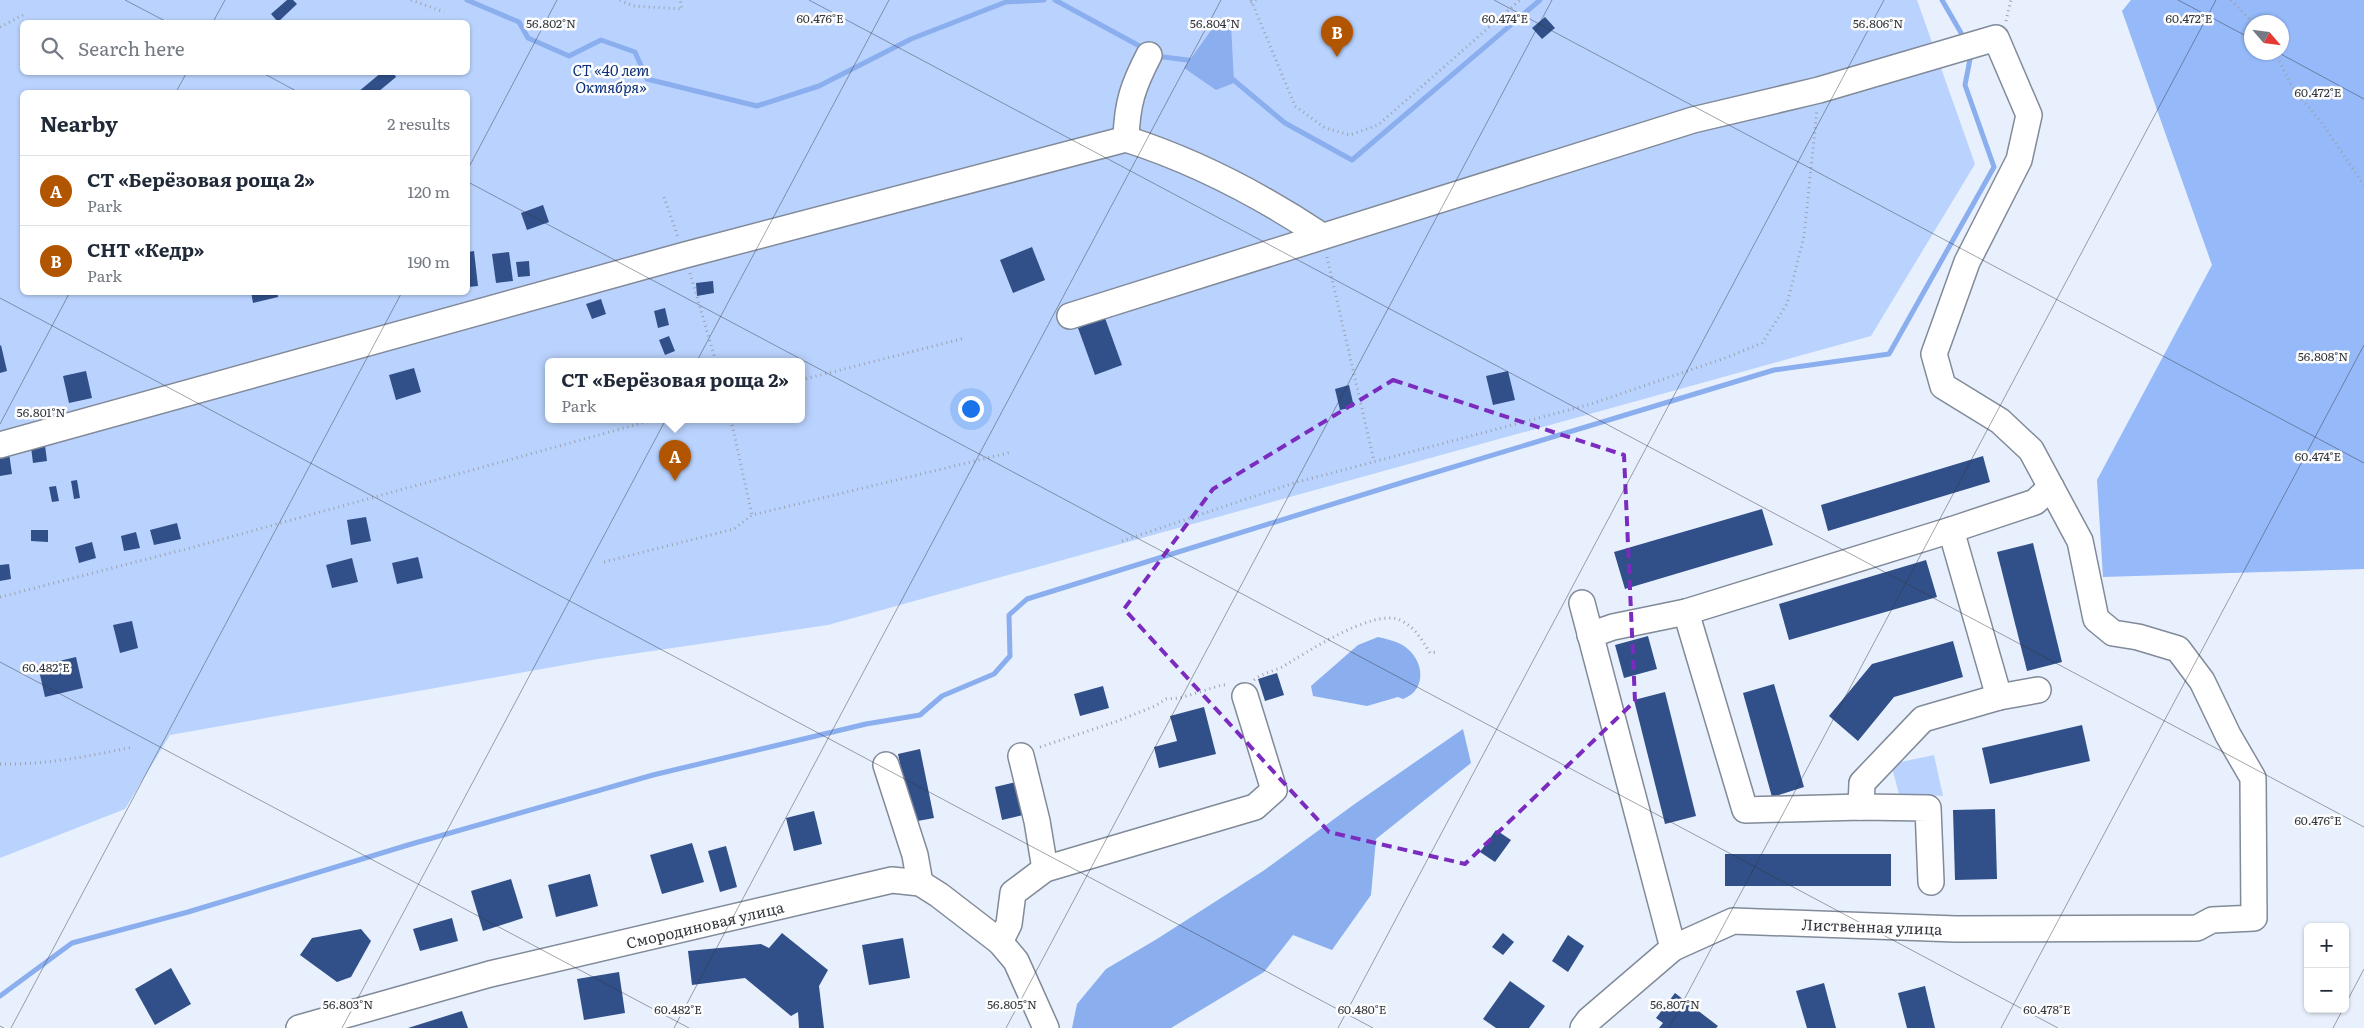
<!DOCTYPE html>
<html lang="en">
<head>
<meta charset="utf-8">
<style>
  :root { --surface:#fff; --page:#f2f2f3; --text:#1f2937; --muted:#747a83; --line:#e0e1e3; --accent:#b25500 }
  body { margin:0; font-family:Literata,serif; background:var(--page); color:var(--text) }
  .controls { position:absolute; right:15px; bottom:15px; display:grid; overflow:hidden; border-radius:8px; box-shadow:0 1px 4px #0004 }
  .controls button { width:45px; height:45px; display:grid; place-items:center; padding:0; border:0; border-bottom:1px solid var(--line); background:var(--surface); color:var(--text); font:25px sans-serif }
  .compass { position:absolute; left:2244px; top:15px; width:45px; height:45px; border-radius:50%; background:var(--surface); box-shadow:0 1px 4px #0004; rotate:118deg }
  .you { position:absolute; left:970px; top:408px; width:18px; height:18px; margin:-12px; border:4px solid #fff; border-radius:50%; background:#1a73e8; box-shadow:0 0 0 8px #1a73e833 }
  .badge { display:grid; place-items:center; width:32px; height:32px; border-radius:50%; background:var(--accent); color:#fff; font-size:16px; font-weight:700 }
  .pin { position:absolute; translate:-50% -41px; filter:drop-shadow(0 1px 2px #0008) }
  .pin::after { content:''; position:absolute; top:26px; width:18px; height:15px; background:inherit; clip-path:polygon(0 0,100% 0,50% 100%) }
  .popup { position:absolute; left:545px; top:358px; width:260px; height:65px; box-sizing:border-box; display:grid; place-content:center; border-radius:8px; background:var(--surface); filter:drop-shadow(0 1px 4px #0005); font-size:16px; white-space:nowrap; color:var(--muted) }
  .popup b { font-size:19px; color:var(--text) }
  .popup::after { content:''; position:absolute; left:50%; top:100%; margin-left:-10px; border:10px solid transparent; border-top-color:var(--surface) }
  .list { margin:0; padding:0; list-style:none }
  h2 { display:flex; justify-content:space-between; align-items:center; height:65px; margin:0; padding:0 20px; font-size:21px }
  h2 small { font-size:16px; font-weight:400; color:var(--muted) }
  .list li { display:grid; grid-template-columns:32px 1fr auto; gap:15px; align-items:center; box-sizing:border-box; height:70px; padding:0 20px; border-top:1px solid var(--line) }
  .list b { display:block; font-size:19px; white-space:nowrap }
  .list p { margin:0; font-size:16px; white-space:nowrap; color:var(--muted) }
  .list em { font-size:16px; font-style:normal; color:var(--muted) }
  .icon { flex:none; width:28px; height:28px; fill:none; stroke:currentColor; stroke-width:2; stroke-linecap:round; stroke-linejoin:round }
  .map { position:relative; flex:none; width:2364px; height:1028px; overflow:hidden }
  .search { position:absolute; background:var(--surface); box-shadow:0 1px 4px #0004; left:20px; top:20px; width:450px; height:55px; display:flex; align-items:center; gap:12px; box-sizing:border-box; padding:0 18px; border-radius:8px; color:var(--muted); font-size:19px }
  .panel { position:absolute; background:var(--surface); box-shadow:0 1px 4px #0004; left:20px; top:90px; width:450px; height:205px; border-radius:8px }
  .map>svg:first-child { display:block }
</style>
</head>
<body>
<div class="map">
<svg width="2364" height="1028" viewBox="0 0 2364 1028">
  <rect width="100%" height="100%" fill="#e8f0fd"/>
  <g fill="#bad3fe" fill-rule="evenodd">
    <path d="M0,0H1917L1975,164L1871,336L828,625L598,659L170,735L125,809L0,858ZM22,22H468V72H22ZM22,92H468V292H22ZM549,362H801V420H549Z"/>
    <path d="M1934,755L1943,796L1899,794L1891,764Z"/>
  </g>
  <path fill="#95b9f9" fill-rule="evenodd" d="M2131,0H2364V569L2103,577L2097,480L2212,265L2122,11ZM2252,22H2282V52H2252Z"/>
  <g fill="#8aaeee">
    <path d="M1231,24L1234,83L1216,90L1184,68L1212,29Z"/>
    <path d="M1378,637C1387,639 1396,641 1404,646C1424,659 1428,690 1403,699L1398,697L1367,706L1313,696L1311,686L1358,645Z"/>
    <path d="M1463,729L1471,763L1376,839L1371,895L1332,950L1293,935L1264,972L1171,1028H1072L1077,1004L1106,969L1157,939L1263,871L1356,803Z"/>
  </g>
  <g fill="none" stroke-linecap="round" stroke-linejoin="round">
    <g stroke="#8aaeee" stroke-width="5">
      <path d="M467,0L519,22L528,38L569,56L601,40L635,52L647,79L757,106L819,86L911,39L1006,2L1044,0"/>
      <path d="M1055,0L1145,49"/>
      <path d="M1942,0L1964,38"/>
      <path d="M1156,56L1195,61"/>
      <path d="M1230,77L1285,123L1352,160L1540,0"/>
      <path d="M0,996L72,943L188,912L408,845L653,775L866,724L920,715L942,696L994,674L1010,656L1009,615L1027,599L1407,481L1774,370L1889,354L1994,167L1965,85L1970,59"/>
    </g>
  </g>
  <g fill="#314f88">
    <path d="M287,0H293L297,4L278,22L271,14Z"/>
    <path d="M1545,17L1555,28L1542,39L1532,28Z"/>
    <path d="M382,72H393L396,77L378,92H358Z"/>
    <path d="M543,205L549,222L527,230L521,213Z"/>
    <path d="M1032,247L1045,280L1013,293L1000,260Z"/>
    <path d="M474,251L478,286L468,287V252Z"/>
    <path d="M509,252L513,281L496,283L492,254Z"/>
    <path d="M529,261L530,276L518,277L516,262Z"/>
    <path d="M713,281L714,293L697,296L696,283Z"/>
    <path d="M251,292H277L278,297L253,303Z"/>
    <path d="M601,299L606,314L592,319L586,304Z"/>
    <path d="M665,308L669,325L658,328L654,311Z"/>
    <path d="M1105,318L1122,365L1095,375L1078,328Z"/>
    <path d="M669,336L675,351L665,355L659,340Z"/>
    <path d="M1,345L7,371L0,373V346Z"/>
    <path d="M414,368L421,392L396,400L389,375Z"/>
    <path d="M86,371L92,398L69,403L63,376Z"/>
    <path d="M1508,371L1515,400L1493,405L1486,376Z"/>
    <path d="M1349,385L1354,407L1340,410L1335,389Z"/>
    <path d="M45,445L47,461L33,463L31,447Z"/>
    <path d="M9,453L12,474L0,476V454Z"/>
    <path d="M1983,456L1990,482L1828,531L1821,505Z"/>
    <path d="M77,480L80,498L74,499L71,481Z"/>
    <path d="M56,486L59,501L52,502L49,487Z"/>
    <path d="M1762,509L1773,545L1625,589L1614,552Z"/>
    <path d="M366,517L371,541L351,545L347,520Z"/>
    <path d="M177,523L181,539L154,545L150,530Z"/>
    <path d="M31,530H48V542L31,541Z"/>
    <path d="M136,532L140,548L124,551L121,536Z"/>
    <path d="M92,542L96,558L79,563L75,547Z"/>
    <path d="M2033,543L2062,662L2027,671L1997,552Z"/>
    <path d="M418,557L423,578L397,584L392,563Z"/>
    <path d="M352,558L358,582L332,588L326,565Z"/>
    <path d="M1926,560L1937,597L1789,640L1779,604Z"/>
    <path d="M9,564L11,579L0,581V565Z"/>
    <path d="M132,621L138,648L120,653L113,625Z"/>
    <path d="M1648,636L1657,669L1624,678L1615,645Z"/>
    <path d="M1953,641L1963,677L1894,697L1858,741L1829,716L1872,664Z"/>
    <path d="M76,657L83,688L45,697L38,666Z"/>
    <path d="M1277,673L1284,695L1265,701L1258,679Z"/>
    <path d="M1774,684L1804,787L1772,797L1743,693Z"/>
    <path d="M1103,686L1109,708L1080,716L1074,694Z"/>
    <path d="M1665,692L1696,816L1665,824L1634,700Z"/>
    <path d="M1204,707L1216,754L1159,768L1154,747L1177,741L1170,716Z"/>
    <path d="M2082,725L2090,761L1990,784L1982,748Z"/>
    <path d="M920,749L934,818L912,822L898,754Z"/>
    <path d="M1016,782L1023,815L1002,820L995,787Z"/>
    <path d="M1995,809L1997,879L1955,880L1953,810Z"/>
    <path d="M814,811L822,844L794,851L786,818Z"/>
    <path d="M1496,830L1511,840L1495,862L1480,852Z"/>
    <path d="M692,843L704,882L662,894L650,855Z"/>
    <path d="M726,846L737,887L720,892L708,851Z"/>
    <rect x="1725" y="854" width="166" height="32"/>
    <path d="M590,874L598,906L556,917L548,885Z"/>
    <path d="M511,879L523,918L483,931L471,891Z"/>
    <path d="M452,918L458,941L420,951L413,929Z"/>
    <path d="M361,929L371,941L351,977L337,982L300,955L312,938Z"/>
    <path d="M782,933L828,970L819,986L824,1028H799L798,1012L791,1016L745,978L692,985L688,951L761,944L769,948Z"/>
    <path d="M1503,933L1514,942L1503,955L1492,947Z"/>
    <path d="M1568,935L1584,946L1568,972L1552,961Z"/>
    <path d="M903,938L910,978L869,985L862,945Z"/>
    <path d="M171,968L191,1004L155,1025L135,989Z"/>
    <path d="M619,972L625,1013L584,1020L577,979Z"/>
    <path d="M1510,981L1545,1006L1529,1028H1496L1483,1019Z"/>
    <path d="M1824,983L1836,1028H1807L1796,991Z"/>
    <path d="M1925,986L1935,1028H1907L1898,993Z"/>
    <path d="M1675,993L1718,1026L1716,1028H1659L1663,1023L1656,1018Z"/>
    <path d="M462,1011L468,1028H408Z"/>
  </g>
  <g fill="none" stroke-linecap="round" stroke-linejoin="round">
    <g stroke="#818a99" stroke-width="28">
      <g id="minor">
        <path d="M1126,139C1127,103 1133,86 1149,55"/>
        <path d="M1070,316L1693,120L1819,90L1996,38L2029,115L2019,160L1967,262L1934,354L1943,386L2000,421L2031,450L2080,541L2096,619L2113,633L2138,637L2178,649L2202,681L2228,735L2253,778L2254,918L2212,920L2197,928L1956,929L1733,921L1673,948L1589,1020L1583,1028"/>
        <path d="M0,445L685,255L1126,139C1195,161 1262,196 1322,236"/>
        <path d="M1951,530L1999,697"/>
        <path d="M1582,603L1673,948"/>
        <path d="M1686,612L1745,810L1861,807L1928,808L1931,882"/>
        <path d="M1590,635L1613,627L1686,612L1951,530L2035,502L2051,487"/>
        <path d="M1021,756L1037,821L1045,869"/>
        <path d="M886,765L915,855L920,883"/>
        <path d="M1861,807L1862,783L1923,719L1999,697L2038,690"/>
        <path d="M1000,942L1009,924L1013,893L1045,869L1255,807L1274,790L1245,696"/>
        <path id="s1" d="M299,1028L490,974L892,880L920,883L939,895L1000,942L1016,961L1046,1028"/>
      </g>
    </g>
    <g stroke="#9ba2ac" stroke-width="3" stroke-dasharray="1 4" stroke-linecap="butt">
      <path d="M411,0L444,12"/>
      <path d="M620,0L633,6L682,9L680,0"/>
      <path d="M1251,0L1295,106L1325,128L1350,135L1378,125L1520,0"/>
      <path d="M2231,0L2252,22"/>
      <path d="M1251,3L1256,0"/>
      <path d="M2006,21L2011,0"/>
      <path d="M0,27L23,15"/>
      <path d="M2275,52L2291,85L2324,126L2364,185"/>
      <path d="M664,197L678,237"/>
      <path d="M1327,257L1374,461"/>
      <path d="M690,273L716,362"/>
      <path d="M801,380L965,338"/>
      <path d="M731,420L752,515"/>
      <path d="M1122,541L1294,483L1591,404L1728,357L1762,343L1787,304L1804,236L1817,110"/>
      <path d="M604,562L734,529L752,515L1012,452"/>
      <path d="M0,597L194,547L653,420"/>
      <path d="M1254,680C1262,673 1272,672 1282,667C1306,653 1373,608 1400,620C1415,627 1422,640 1430,653L1437,652"/>
      <path d="M1040,747L1115,722L1155,706L1166,699L1180,698L1222,685H1227"/>
      <path d="M0,764C45,765 90,756 133,747"/>
    </g>
    <use href="#minor" stroke="#fff" stroke-width="25"/>
  </g>
  <path fill="none" stroke="#7b2cbf" stroke-width="4" stroke-dasharray="10 6" stroke-linejoin="round" d="M1393,380L1624,455L1635,701L1465,864L1329,832L1124,609L1213,489Z"/>
  <path fill="none" stroke="#33373d" stroke-width="1" stroke-opacity="0.45" d="M125,0L167,22M809,0L2364,827M1494,0L2364,463M2178,0L2252,39M213,22L225,0M2277,52L2364,99M261,72L298,92M176,92L187,72M468,169L557,0M468,182L2058,1028M0,298L1373,1028M0,424L70,292M0,662L689,1028M2345,1005L2364,969M0,1026L4,1028M11,1028L402,292M342,1028L889,0M674,1028L1221,0M1006,1028L1552,0M1338,1028L1884,0M1669,1028L2216,0M2001,1028L2364,345M2333,1028L2343,1009"/>
  <g text-anchor="middle" dominant-baseline="central" stroke-width="5" stroke-linejoin="round" paint-order="stroke">
    <g font-size="15" font-style="italic" fill="#092e77" stroke="#fdfdfd">
      <text x="611" y="69">СТ «40 лет<tspan x="611" dy="17">Октября»</tspan></text>
    </g>
    <g font-size="15" fill="#33373d" stroke="#fdfdfd">
      <text stroke="none"><textPath href="#s1" startOffset="419">Смородиновая улица</textPath></text>
      <text transform="translate(1872 926) rotate(2)">Лиственная улица</text>
    </g>
  </g>
  <g font-size="12" text-anchor="middle" fill="#33373d" stroke="#fdfdfd" stroke-width="5" stroke-linejoin="round" paint-order="stroke">
    <text x="1505" y="23">60.474°E</text>
    <text x="2189" y="23">60.472°E</text>
    <text x="820" y="23">60.476°E</text>
    <text x="551" y="28">56.802°N</text>
    <text x="1215" y="28">56.804°N</text>
    <text x="1878" y="28">56.806°N</text>
    <text x="2318" y="97">60.472°E</text>
    <text x="2323" y="361">56.808°N</text>
    <text x="41" y="417">56.801°N</text>
    <text x="2318" y="461">60.474°E</text>
    <text x="46" y="672">60.482°E</text>
    <text x="2318" y="825">60.476°E</text>
    <text x="348" y="1009">56.803°N</text>
    <text x="1012" y="1009">56.805°N</text>
    <text x="1675" y="1009">56.807°N</text>
    <text x="678" y="1014">60.482°E</text>
    <text x="1362" y="1014">60.480°E</text>
    <text x="2047" y="1014">60.478°E</text>
  </g>
</svg>
<div class="controls">
<button>+</button>
<button>−</button>
</div>
<svg class="compass" viewBox="-18 -18 36 36"><path d="M0-13l5 13h-10z" fill="#e53935"/><path d="M0 13l5-13h-10z" fill="#747a83"/></svg>
<div class="you"></div>
<div class="pin badge" style="left:675px;top:481px">A</div>
<div class="popup"><b>СТ «Берёзовая роща 2»</b>Park</div>
<div class="pin badge" style="left:1337px;top:57px">B</div>
<div class="search"><svg class="icon" aria-label="search" viewBox="0 0 24 24"><circle cx="10" cy="10" r="6"/><path d="M15 15l6 6"/></svg>Search here</div>
<section class="panel">
<h2>Nearby<small>2 results</small></h2>
<ul class="list">
<li><span class="badge">A</span><div><b>СТ «Берёзовая роща 2»</b><p>Park</p></div><em>120 m</em></li>
<li><span class="badge">B</span><div><b>СНТ «Кедр»</b><p>Park</p></div><em>190 m</em></li>
</ul>
</section>
</div>
</body>
</html>
